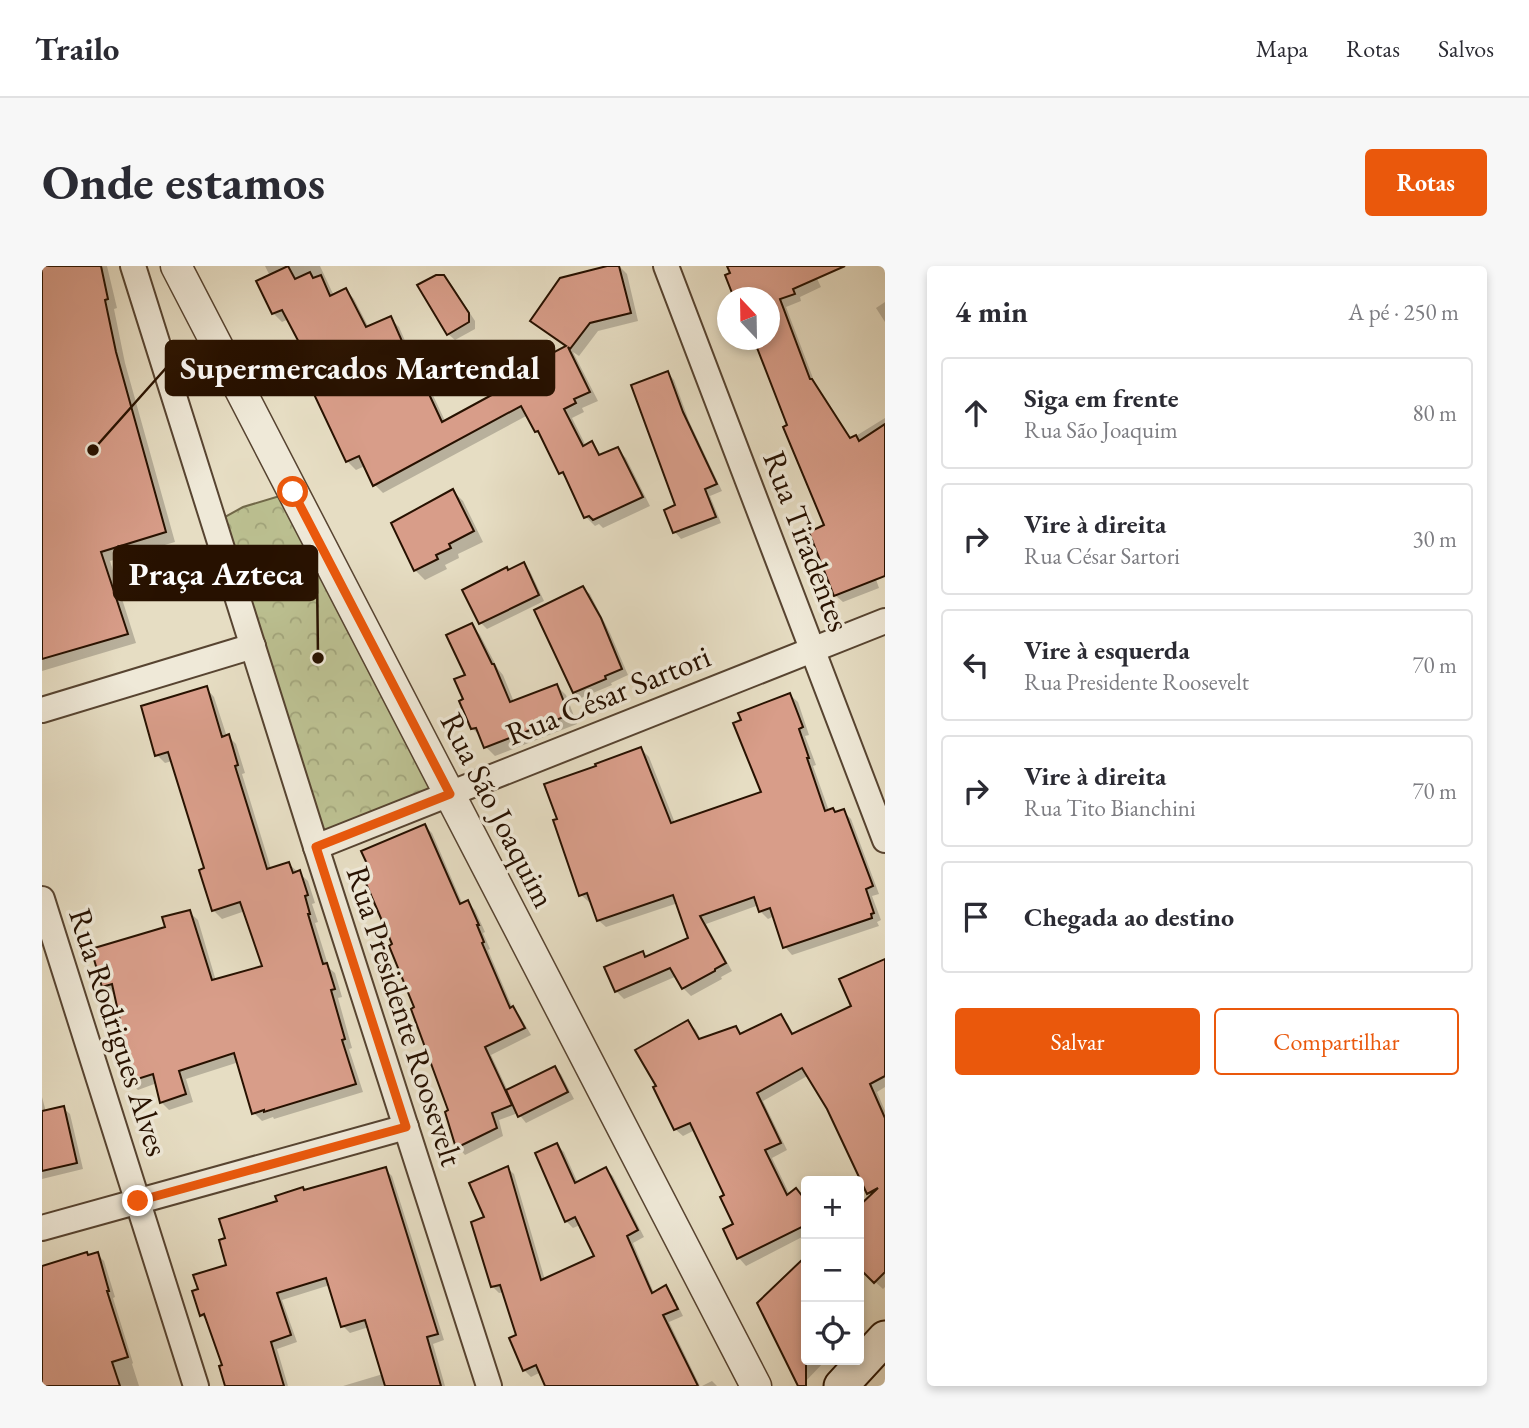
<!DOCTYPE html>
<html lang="pt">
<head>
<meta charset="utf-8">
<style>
  :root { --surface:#fff; --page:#f7f7f7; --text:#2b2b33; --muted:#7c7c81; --line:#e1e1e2; --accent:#ea580c }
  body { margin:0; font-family:"EB Garamond",serif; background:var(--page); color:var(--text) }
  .controls { position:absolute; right:21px; bottom:21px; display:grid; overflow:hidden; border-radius:7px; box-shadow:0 4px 10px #0003 }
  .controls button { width:63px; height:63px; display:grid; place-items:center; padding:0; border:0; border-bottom:2px solid var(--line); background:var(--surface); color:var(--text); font:35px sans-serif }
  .compass { position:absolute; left:675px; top:21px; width:63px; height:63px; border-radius:50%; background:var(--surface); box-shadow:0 4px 10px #0003; rotate:338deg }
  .stop { position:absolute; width:21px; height:21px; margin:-16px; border:5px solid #ea580c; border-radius:50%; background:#fff }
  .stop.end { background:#ea580c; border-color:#fff; box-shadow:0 2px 7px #0008 }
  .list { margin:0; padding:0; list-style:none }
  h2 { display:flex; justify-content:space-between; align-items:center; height:91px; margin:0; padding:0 28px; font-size:30px }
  h2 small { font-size:23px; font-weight:400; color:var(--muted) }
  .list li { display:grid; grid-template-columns:46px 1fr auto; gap:21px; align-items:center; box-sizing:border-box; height:112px; margin:0 14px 14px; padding:0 14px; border:2px solid var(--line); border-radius:7px }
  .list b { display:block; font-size:26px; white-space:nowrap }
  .list p { margin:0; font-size:23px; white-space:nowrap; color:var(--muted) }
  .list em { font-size:23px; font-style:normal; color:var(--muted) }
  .actions { display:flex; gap:14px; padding:21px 28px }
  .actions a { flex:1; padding:16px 0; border:2px solid var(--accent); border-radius:7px; text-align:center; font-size:24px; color:var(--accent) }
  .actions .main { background:var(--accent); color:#fff }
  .icon { flex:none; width:38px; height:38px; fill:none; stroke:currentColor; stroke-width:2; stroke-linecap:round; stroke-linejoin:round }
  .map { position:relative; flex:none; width:843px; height:1120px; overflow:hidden; border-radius:7px }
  header { display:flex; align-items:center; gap:42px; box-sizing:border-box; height:98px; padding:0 35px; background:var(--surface); border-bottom:2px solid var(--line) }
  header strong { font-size:33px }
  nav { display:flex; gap:38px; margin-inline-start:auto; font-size:24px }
  .intro { display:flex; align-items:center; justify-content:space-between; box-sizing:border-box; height:168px; padding:0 42px }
  h1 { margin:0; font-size:49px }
  .button { padding:18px 32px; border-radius:7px; background:var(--accent); color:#fff; font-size:24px; font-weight:700 }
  main { display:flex; gap:42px; padding:0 42px }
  aside { flex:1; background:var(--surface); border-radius:7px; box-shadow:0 4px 10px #0003 }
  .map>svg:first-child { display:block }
</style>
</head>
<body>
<header>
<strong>Trailo</strong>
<nav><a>Mapa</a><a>Rotas</a><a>Salvos</a></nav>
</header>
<div class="intro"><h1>Onde estamos</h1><a class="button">Rotas</a></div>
<main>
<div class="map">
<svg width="843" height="1120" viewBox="0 0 843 1120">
  <defs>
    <pattern id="forest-crowns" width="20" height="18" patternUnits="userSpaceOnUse" patternTransform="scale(1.75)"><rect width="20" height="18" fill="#bbbf90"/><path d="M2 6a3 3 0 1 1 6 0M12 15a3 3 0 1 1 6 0" fill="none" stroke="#a1a37a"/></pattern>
  </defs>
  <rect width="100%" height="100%" fill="#e6ddc3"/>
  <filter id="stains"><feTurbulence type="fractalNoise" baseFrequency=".00286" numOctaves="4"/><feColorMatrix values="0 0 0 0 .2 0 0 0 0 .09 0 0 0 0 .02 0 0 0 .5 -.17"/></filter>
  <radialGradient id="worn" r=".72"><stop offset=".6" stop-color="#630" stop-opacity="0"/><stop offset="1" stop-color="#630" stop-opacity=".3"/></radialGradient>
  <path fill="url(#forest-crowns)" stroke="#716848" stroke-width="2" d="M251,226L408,528L274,581L172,257L201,241Z"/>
  <g fill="#0003">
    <path d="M0,0H65L75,42L72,43L83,97L133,276L68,295L94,377L0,405Z"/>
    <path d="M223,0H278L292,30L304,24L312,33L327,62L348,52L357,61L382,118L388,123L404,157L470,120L525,82L499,63L490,55L572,0H577L585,8L596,55L556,65L537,90L531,86L556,135L540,142L542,146L530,152L544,180L550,177L560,190L575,183L584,192L608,240L561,262L557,258L553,260L544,251L527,215L519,207L501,171L495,165L486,149L341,227L333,219L323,200L314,204L305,195L274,104L247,53L240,56L231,47L228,10Z"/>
    <path d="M687,0H769L779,21L758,31L759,35L744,41L774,120L809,173L843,152V303L832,308L837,322L801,336L793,329L785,260L714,74H727V32L690,8Z"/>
    <path d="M402,11L409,18L433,55V63L413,74L406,68Z"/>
    <path d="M843,36V56L834,42Z"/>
    <path d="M626,107L632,114L647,155L680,225L668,230L679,257L639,273L633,266L624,245L635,240Z"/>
    <path d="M411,225L421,235L441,276L416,288L417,292L403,299L405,303L383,314L373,304Z"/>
    <path d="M481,298L488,305L502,335L445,363L439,357L467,305Z"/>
    <path d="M541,322L548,328L568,367L586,409L569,417L570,419L539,432L532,426Z"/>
    <path d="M429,359L438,369L456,403L461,409L472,436L515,420L524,429L535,458L453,490L444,481L440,472L430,462L424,434Z"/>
    <path d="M164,422L172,431L185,471L186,470L194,478L203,507L200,508L229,603L247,598L266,615L273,637L270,638L276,656L273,657L287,702L293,707L300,731L296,732L310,782L307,783L321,826L232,853L231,851L220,855L212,847L197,796L144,813L151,836L127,844L119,836L115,817L96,824L87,815L85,778L73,727L70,728L62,720L125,662L147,646L156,654L174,715L222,701L203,645L180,653L172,645L159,605L164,604L130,495L123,497L115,489Z"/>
    <path d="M748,429L756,436L767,469L763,470L774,499L771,500L787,545L794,547L801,545L809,553L837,628L830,630L839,654L835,656L837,660L750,689L743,681L733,650L726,653L718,645L717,639L664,658L690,705L679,711L680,713L649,730L641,722L635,710L582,733L574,725L601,687L605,692L648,673L636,637L564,661L556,654L550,635L547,636L539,629L599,483L607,491L633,557L721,527Z"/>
    <path d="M383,560L390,567L421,639L426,637L433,644L443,666L441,667L448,683L446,684L471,743L478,750L489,769L449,789L466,825L513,802L519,808L532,833L484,857L476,847L457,854L461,870L423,889L416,881L405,847L409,845L374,742Z"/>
    <path d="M843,696V821L835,826L843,845V1021L841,1023L830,1013L828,1014L820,1007L817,1011V943L830,930L827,927L787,842L767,809L721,835L745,884L730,892L748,929L761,932L764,936V969L704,1000L697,992L683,964L693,959L684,930L653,864L641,870L633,863L646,756L654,764L659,774L694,762L701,769L739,750L746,758L752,769L811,741Z"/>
    <path d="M0,831L4,846L21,842L28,848L41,903L0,913Z"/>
    <path d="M515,879L522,886L536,917L564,903L571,910L602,971L591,977L612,1027L623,1021L630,1028L641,1050L627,1056L658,1120H505L499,1106L489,1111L482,1104L476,1070L462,1026L457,1027L450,1020L444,952L465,902L472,908L503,1014L554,991L538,959L531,962L524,955Z"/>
    <path d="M343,903L350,910L402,1074L391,1078L403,1120H301L341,1108L327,1061L308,1067L301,1060L288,1019L240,1034L255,1076L235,1083L246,1120H185L182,1100L166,1055L159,1049L187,1000L264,926Z"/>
    <path d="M55,988L62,995L73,1031L71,1032L91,1097L90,1098L97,1120H0V1002Z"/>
    <path d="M764,993V1094H784L761,1118L717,1038Z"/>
    <path d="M670,1115L675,1120H660Z"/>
  </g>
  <g fill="#d89d89" stroke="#271100" stroke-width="2">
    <path d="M0,0H59L66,33L63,34L74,86L124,266L59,286L86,368L0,393Z"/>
    <path d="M246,0L253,13L268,6L271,12L279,9L288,30L304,22L324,61L349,50L377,114L380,113L400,156L468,119L463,112L524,80L488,55L518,12L565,0H577L589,47L548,57L528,83L526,81L548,126L532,133L534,137L522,143L541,180L550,175L557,189L576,181L601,231L551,254L547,250L542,252L521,206L517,208L496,165L493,166L479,140L331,220L317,190L304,196L262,107L271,103L240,44L230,48L214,15Z"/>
    <path d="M685,0H803L751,23L753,28L738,33L768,113H770L808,172L814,169L817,175L843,158V310L792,330L767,266L782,259L741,161L745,159L712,74H727V32H692L683,9L688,7Z"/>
    <path d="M394,9H402L427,47V56L405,69L375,19Z"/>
    <path d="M626,105L641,146L675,218L663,223L674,251L631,267L622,244L633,239L589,119Z"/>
    <path d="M411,223L432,265L407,278L409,282L394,289L396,293L372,305L349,257Z"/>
    <path d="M482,296L497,329L437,358L420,324L465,301L466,304Z"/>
    <path d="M541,320L559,352L580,403L563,410L564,413L531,427L492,344Z"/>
    <path d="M430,357L450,398H452L468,436L515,418L527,449L442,482L434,462L429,463L417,435L421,433L412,413L423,409L404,369Z"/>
    <path d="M165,420L180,471L187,468L196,499L193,500L225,603L247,596L251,607L258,604L266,629L263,630L268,648H266L281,698L285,697L293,723L289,724L303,773L300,774L314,818L222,846V844L210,848L192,787L137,805L144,828L118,837L111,808L86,816L76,779L83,777L70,718L60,721L49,683L123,661L120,651L148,644L170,714L220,700L198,636L170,645L157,604L162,602L126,486L113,490L99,440Z"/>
    <path d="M748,427L761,461L757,463L767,492H765L783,545L791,542L793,546L802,543L831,620L824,623L832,647L829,648L830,652L741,682L728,642L717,646L712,631L658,650L684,697L673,703V705L640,723L628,702L573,726L562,701L601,685L603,691L646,672L631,629L555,655L545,627L537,630L511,554L515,553L502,518L554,500L553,498L599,481L629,557L719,526L691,457L699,454L696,447Z"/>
    <path d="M383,558L418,638L426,634L437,659H435L442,676L440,677L468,742L471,740L483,762L443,781L470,839L450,847L455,862L414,882L403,846L406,844L369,743L372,741L347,680L350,678L319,606L327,602L319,585Z"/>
    <path d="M843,693V810L828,818L843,852V1006L832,1017L817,1002V940L836,922L825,928L785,843L760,802L715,827L739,877L723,884L745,929L754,922L764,935V959L695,993L681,963L691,958L678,931L682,929L648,857L632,864L611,821L614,820L593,784L646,754L657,773L694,760L698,768L739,748L750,768L809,740L797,713Z"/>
    <path d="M513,800L526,826L476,851L464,824Z"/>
    <path d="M22,840L35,897L0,905V845Z"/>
    <path d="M515,877L533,917L564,901L596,964L585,970L610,1027L624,1019L636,1043L621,1049L656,1120H503L494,1099L481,1105L467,1072L474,1069L458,1019L449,1021L429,956L442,951L427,917L466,900L499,1014L552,990L533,951L523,956L493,887Z"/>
    <path d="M344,901L396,1068L385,1071L399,1120H343L323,1054L299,1061L284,1012L235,1027L249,1069L229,1076L242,1120H183L177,1100L180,1099L162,1048L158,1050L150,1025L156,1023L151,1009L184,999L177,974L183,972L177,953L235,935L233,930L261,921L262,924Z"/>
    <path d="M45,986L46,989L56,986L67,1025H65L86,1091L70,1096L78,1120H0V1000Z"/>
    <path d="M764,990V1120H756L715,1037Z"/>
  </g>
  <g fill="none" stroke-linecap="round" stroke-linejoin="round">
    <g stroke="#574431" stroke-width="28">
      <g id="minor">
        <path d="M91,0L274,581L447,1120"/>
        <path d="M624,0L843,574"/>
        <path d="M0,444L211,380"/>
        <path d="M274,581L843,355"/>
        <path d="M0,633L154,1120"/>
        <path d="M0,962L364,861"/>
      </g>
    </g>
    <g stroke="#574431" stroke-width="33">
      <path id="tertiary" d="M134,0L714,1120"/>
    </g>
    <g stroke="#271100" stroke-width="37">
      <path id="secondary" d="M799,1120L843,1072"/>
    </g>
    <use href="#minor" stroke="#efe9d8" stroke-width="24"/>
    <use href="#tertiary" stroke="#efe9d8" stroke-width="30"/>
    <use href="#secondary" stroke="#efe9d8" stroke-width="33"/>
  </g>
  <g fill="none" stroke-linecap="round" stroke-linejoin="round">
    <path stroke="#ea580c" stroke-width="9" d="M96,935L364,861L274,581L408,528L251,226"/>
  </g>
  <g text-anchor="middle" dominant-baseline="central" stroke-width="7" stroke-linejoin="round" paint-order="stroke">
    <g font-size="32" fill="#271100" stroke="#efe9d8">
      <text transform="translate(765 275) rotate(69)">Rua Tiradentes</text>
      <text transform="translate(566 429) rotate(-22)">Rua César Sartori</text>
      <text transform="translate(456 544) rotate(63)">Rua São Joaquim</text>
      <text transform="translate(363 750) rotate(72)">Rua Presidente Roosevelt</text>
      <text transform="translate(77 766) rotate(72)">Rua Rodrigues Alves</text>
    </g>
  </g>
  <path fill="none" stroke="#271100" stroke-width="2.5" d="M51 184L124 102M276 392L275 307"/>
  <g fill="#271100" stroke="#efe9d8" stroke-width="2.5">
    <circle cx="51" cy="184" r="7"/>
    <circle cx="276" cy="392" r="7"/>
  </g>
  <g fill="#271100" stroke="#271100" stroke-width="2.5">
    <rect x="124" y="75" width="388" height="54" rx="7"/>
    <rect x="72" y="280" width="203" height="54" rx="7"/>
  </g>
  <g font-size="33" text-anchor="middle" font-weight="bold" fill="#fff">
    <text x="318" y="113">Supermercados Martendal</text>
    <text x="174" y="319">Praça Azteca</text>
  </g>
  <rect width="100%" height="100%" filter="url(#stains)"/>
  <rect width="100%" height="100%" fill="url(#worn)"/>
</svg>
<div class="controls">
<button>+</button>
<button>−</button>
<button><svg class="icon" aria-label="locate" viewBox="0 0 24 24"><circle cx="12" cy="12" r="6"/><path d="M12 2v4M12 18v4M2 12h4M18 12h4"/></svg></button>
</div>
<svg class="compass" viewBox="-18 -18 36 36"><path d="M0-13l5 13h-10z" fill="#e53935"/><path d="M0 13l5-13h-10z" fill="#7c7c81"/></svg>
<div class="stop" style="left:251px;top:226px"></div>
<div class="stop end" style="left:96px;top:935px"></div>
</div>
<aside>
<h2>4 min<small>A pé · 250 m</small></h2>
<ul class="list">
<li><svg class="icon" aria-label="ahead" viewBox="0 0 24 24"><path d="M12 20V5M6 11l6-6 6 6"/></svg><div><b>Siga em frente</b><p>Rua São Joaquim</p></div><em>80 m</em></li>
<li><svg class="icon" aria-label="right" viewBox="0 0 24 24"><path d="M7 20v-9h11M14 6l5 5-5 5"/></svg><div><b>Vire à direita</b><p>Rua César Sartori</p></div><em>30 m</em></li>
<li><svg class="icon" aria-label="left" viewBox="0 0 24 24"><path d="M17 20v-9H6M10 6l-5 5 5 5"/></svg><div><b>Vire à esquerda</b><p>Rua Presidente Roosevelt</p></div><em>70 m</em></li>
<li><svg class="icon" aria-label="right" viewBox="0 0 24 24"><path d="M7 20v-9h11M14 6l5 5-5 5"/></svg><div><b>Vire à direita</b><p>Rua Tito Bianchini</p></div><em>70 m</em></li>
<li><svg class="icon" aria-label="arrive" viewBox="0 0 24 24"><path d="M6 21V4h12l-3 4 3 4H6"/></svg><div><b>Chegada ao destino</b></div></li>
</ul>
<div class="actions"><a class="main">Salvar</a><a>Compartilhar</a></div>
</aside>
</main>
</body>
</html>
